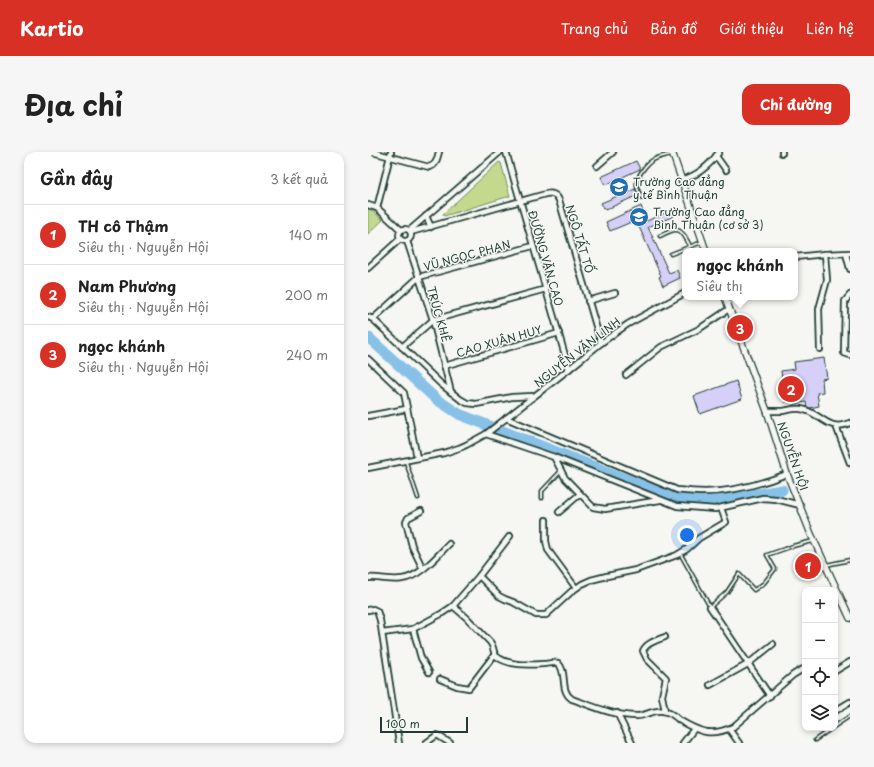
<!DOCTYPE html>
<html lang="vi">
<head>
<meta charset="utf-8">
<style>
  :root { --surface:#fff; --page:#f6f6f6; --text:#222; --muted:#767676; --line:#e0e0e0; --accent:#d93025 }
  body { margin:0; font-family:"Playpen Sans",sans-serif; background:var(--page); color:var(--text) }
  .controls { position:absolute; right:12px; bottom:12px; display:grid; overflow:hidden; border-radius:8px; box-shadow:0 2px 6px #0003 }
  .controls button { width:36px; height:36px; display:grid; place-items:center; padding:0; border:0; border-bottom:1px solid var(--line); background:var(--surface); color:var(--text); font:20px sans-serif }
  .scale { position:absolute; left:12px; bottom:10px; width:88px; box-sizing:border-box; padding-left:4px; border:2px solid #1f3d34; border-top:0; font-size:11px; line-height:14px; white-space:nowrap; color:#1f3d34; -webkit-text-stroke:3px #f6f6f2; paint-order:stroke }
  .you { position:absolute; left:319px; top:383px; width:14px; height:14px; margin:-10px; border:3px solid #fff; border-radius:50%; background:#1a73e8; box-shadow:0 0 0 6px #1a73e833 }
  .badge { display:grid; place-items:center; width:26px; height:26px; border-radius:50%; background:var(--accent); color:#fff; font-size:13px; font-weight:700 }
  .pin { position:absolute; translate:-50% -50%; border:2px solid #fff; box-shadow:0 1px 4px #0006 }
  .popup { position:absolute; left:314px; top:96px; width:116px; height:52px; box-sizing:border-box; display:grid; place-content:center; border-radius:8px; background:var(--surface); filter:drop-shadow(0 1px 3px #0005); font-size:13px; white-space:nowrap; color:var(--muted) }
  .popup b { font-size:15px; color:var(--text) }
  .popup::after { content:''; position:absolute; left:50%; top:100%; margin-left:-8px; border:8px solid transparent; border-top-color:var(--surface) }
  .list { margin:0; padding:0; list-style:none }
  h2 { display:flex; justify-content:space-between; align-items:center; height:52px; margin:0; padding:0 16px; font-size:17px }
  h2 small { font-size:13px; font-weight:400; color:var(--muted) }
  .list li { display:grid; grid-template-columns:26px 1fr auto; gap:12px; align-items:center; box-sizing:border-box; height:60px; padding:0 16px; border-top:1px solid var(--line) }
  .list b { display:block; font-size:15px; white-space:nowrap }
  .list p { margin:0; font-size:13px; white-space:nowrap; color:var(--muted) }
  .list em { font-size:13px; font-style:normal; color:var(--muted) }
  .icon { flex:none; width:22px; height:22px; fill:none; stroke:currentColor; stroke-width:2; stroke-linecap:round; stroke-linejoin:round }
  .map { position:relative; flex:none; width:482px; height:591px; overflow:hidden; border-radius:12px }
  header { display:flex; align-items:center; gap:24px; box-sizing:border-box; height:56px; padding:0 20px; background:var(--accent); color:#fff }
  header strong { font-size:19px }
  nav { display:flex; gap:22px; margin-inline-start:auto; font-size:14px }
  .intro { display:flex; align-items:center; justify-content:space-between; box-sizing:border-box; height:96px; padding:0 24px }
  h1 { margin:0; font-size:28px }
  .button { padding:10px 18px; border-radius:12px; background:var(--accent); color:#fff; font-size:14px; font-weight:700 }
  main { display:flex; gap:24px; padding:0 24px }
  aside { flex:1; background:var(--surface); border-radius:12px; box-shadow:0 2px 6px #0003 }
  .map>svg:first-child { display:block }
</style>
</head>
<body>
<header>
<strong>Kartio</strong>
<nav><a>Trang chủ</a><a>Bản đồ</a><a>Giới thiệu</a><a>Liên hệ</a></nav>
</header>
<div class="intro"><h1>Địa chỉ</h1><a class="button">Chỉ đường</a></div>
<main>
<aside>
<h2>Gần đây<small>3 kết quả</small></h2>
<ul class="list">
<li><span class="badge">1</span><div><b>TH cô Thậm</b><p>Siêu thị · Nguyễn Hội</p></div><em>140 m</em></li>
<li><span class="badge">2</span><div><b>Nam Phương</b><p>Siêu thị · Nguyễn Hội</p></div><em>200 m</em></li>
<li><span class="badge">3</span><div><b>ngọc khánh</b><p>Siêu thị · Nguyễn Hội</p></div><em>240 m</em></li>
</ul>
</aside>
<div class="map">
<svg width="482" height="591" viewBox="0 0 482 591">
  <rect width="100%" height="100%" fill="#f6f6f2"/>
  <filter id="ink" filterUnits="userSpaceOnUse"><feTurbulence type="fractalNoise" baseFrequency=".025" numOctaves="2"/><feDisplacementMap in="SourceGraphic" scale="8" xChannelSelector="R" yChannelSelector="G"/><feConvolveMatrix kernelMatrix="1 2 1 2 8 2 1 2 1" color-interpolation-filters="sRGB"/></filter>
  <g filter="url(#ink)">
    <g fill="#c4d98e" stroke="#728b61">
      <path d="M131,10L133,11L142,44L76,64L75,62Z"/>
      <path d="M0,55L15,68L0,82Z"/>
    </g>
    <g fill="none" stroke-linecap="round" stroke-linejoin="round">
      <path stroke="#88c1e7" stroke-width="11" d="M0,185L68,247L91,262L281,336L315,347L329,349L351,348L414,338"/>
    </g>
    <g fill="#d6d0f8" stroke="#1f3d34">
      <path d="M268,9L272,17L237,33L233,25Z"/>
      <path d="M252,33L256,42L267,37L270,43L237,58L233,51L252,43L248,34Z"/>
      <path d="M273,54L279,69L303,58L306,64L280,75L301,121L309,118L312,126L295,134L291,125L293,124L268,68L242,79L238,70Z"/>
      <path d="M456,206L459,226L454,227L455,240L449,241L451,254L442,256L439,255L438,250L425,252V249L417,250L413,219L427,217L426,210Z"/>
      <path d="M368,229L374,247L332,262L326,244Z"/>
    </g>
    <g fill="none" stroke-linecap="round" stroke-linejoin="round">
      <g stroke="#1f3d34" stroke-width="5">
        <g id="service">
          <path d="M274,46C272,42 268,37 269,31C269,24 279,11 285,8C290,5 297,4 303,2"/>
          <path d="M292,84C311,74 313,76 322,94"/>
          <path d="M303,102L334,90"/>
          <path d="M38,310L50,346"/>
          <path d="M174,346V339L193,319"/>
          <path d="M312,401L342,455L359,440L371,422L386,438L396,431L407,417L399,403L425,394L445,389"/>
          <path d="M458,413L482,408"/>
          <path d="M467,574L482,564"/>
          <path d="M447,588L464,576"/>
        </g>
      </g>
      <g stroke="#1f3d34" stroke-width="8">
        <g id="minor">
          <path d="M4,0L61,15C69,13 69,6 71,0"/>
          <path d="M138,0L201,217"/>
          <path d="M414,0V1"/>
          <path d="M348,4L358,18"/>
          <path d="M229,14L245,0"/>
          <path d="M313,28C329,24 342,13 351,0"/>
          <path d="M0,53L9,56L33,78"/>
          <path d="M9,56L23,0"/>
          <path d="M58,64L63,75"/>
          <circle cx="37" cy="83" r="6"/>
          <path d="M42,78L132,0"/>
          <path d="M43,80L174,43C181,41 187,40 191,48L233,191"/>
          <path d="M39,89L65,168L83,240"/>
          <path d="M478,102L482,117"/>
          <path d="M427,105L457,102L482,101"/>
          <path d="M0,116L32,87"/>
          <path d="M482,143L477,149L476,201L482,203"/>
          <path d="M220,149L247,141"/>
          <path d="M0,165L5,167L73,232L92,247L99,251L108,252L144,245L165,244"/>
          <path d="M5,167L51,125L165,94"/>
          <path d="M34,195L65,168L178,137"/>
          <path d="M452,197L451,157L459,128L457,102"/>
          <path d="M0,207L36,241L49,306"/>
          <path d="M76,214L191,181"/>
          <path d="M258,223L293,195L331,177L361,157"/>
          <path d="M399,259C404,259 409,259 415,259C421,258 427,256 433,257C453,260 459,281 482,271"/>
          <path d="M0,264L38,257"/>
          <path d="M138,266L309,338C318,339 328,340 337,340C365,340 393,332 419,322"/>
          <path d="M468,274L482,311"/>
          <path d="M118,282L186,305L309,354L347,357L395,346L408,347L432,353"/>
          <path d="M186,305L197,326L225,355L237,357L292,348"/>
          <path d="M0,316L76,301L91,296L98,293L118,282L201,217L233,191L260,172L317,141"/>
          <path d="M53,359L40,366L38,370L44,394L55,417"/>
          <path d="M191,360L212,342"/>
          <path d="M178,368V389L180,398L208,436"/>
          <path d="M111,424L131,444L137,447L145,450L168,463H178L204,439L214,432L223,428L239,424L268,418L309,403L319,397L331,386L358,370L353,356"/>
          <path d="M0,426C12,425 23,429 34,427C52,425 69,404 81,392"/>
          <path d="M85,454L99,466L122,490C126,494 125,501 128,504C140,514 161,513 175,512C180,512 185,510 190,511C200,520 191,539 204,547C224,554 246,564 269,564C278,564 286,557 295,559C301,560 307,564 311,568C331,580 343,585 365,575L425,523L433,518L437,517"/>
          <path d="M342,455L402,544"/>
          <path d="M0,458L5,457L9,459L12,468L31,591"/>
          <path d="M45,477L53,506L61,520"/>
          <path d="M14,481L45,477L73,462L85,454L111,424L142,384"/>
          <path d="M297,485C289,488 278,491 275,499L279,507L298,526L294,544L297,559"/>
          <path d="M467,519L482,510"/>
          <path d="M72,527L89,534L101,536L127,502"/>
          <path d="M342,533L380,512L405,492"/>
          <path d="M467,559L482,550"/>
          <path d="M249,561L264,591"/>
          <path d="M361,577L371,591"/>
          <path d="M58,591L69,583L82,591"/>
          <path d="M315,591L326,577"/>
        </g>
      </g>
      <g stroke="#1f3d34" stroke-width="8">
        <g id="tertiary">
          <path d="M304,0L338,99"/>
          <path d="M357,145L399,259L419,322L443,382L482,466"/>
        </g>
      </g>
      <use href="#service" stroke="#f6f6f2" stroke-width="2"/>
      <use href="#minor" stroke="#f6f6f2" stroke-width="4.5"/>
      <use href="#tertiary" stroke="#f6f6f2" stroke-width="5.5"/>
    </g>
  </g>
  <defs>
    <g id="university-disc" transform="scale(1)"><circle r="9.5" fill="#1f6fb2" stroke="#f6f6f2"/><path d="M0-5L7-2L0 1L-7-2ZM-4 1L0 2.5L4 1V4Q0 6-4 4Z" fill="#fff"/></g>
  </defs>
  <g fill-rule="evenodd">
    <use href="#university-disc" x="251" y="35"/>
    <use href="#university-disc" x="271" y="65"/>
  </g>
  <g text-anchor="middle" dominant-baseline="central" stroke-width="3" stroke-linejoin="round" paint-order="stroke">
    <g font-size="11" fill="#1f3d34" stroke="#f6f6f2" text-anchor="start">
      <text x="265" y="29">Trường Cao đẳng<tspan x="265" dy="13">y tế Bình Thuận</tspan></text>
      <text x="285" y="59">Trường Cao đẳng<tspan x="285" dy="13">Bình Thuận (cơ sở 3)</tspan></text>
    </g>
    <g font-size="11" fill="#1f3d34" stroke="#f6f6f2">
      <text transform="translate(212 87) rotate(73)">NGÔ TẤT TỐ</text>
      <text transform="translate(99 103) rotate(-15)">VŨ NGỌC PHAN</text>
      <text transform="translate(178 106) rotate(74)">ĐƯỜNG VĂN CAO</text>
      <text transform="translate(71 162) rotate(74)">TRÚC KHÊ</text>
      <text transform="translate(131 189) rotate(-16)">CAO XUÂN HUY</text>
      <text transform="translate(209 200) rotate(-38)">NGUYỄN VĂN LINH</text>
      <text transform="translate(425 304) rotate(71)">NGUYỄN HỘI</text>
    </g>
  </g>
</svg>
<div class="controls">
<button>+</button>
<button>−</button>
<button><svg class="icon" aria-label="locate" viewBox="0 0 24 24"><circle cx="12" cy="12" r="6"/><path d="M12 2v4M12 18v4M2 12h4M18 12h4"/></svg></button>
<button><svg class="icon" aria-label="layers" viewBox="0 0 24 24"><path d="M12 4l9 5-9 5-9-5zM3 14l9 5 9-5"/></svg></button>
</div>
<div class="scale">100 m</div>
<div class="you"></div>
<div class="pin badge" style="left:440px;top:414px">1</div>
<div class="pin badge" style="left:423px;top:237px">2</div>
<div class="pin badge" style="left:372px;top:176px">3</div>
<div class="popup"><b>ngọc khánh</b>Siêu thị</div>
</div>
</main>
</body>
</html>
